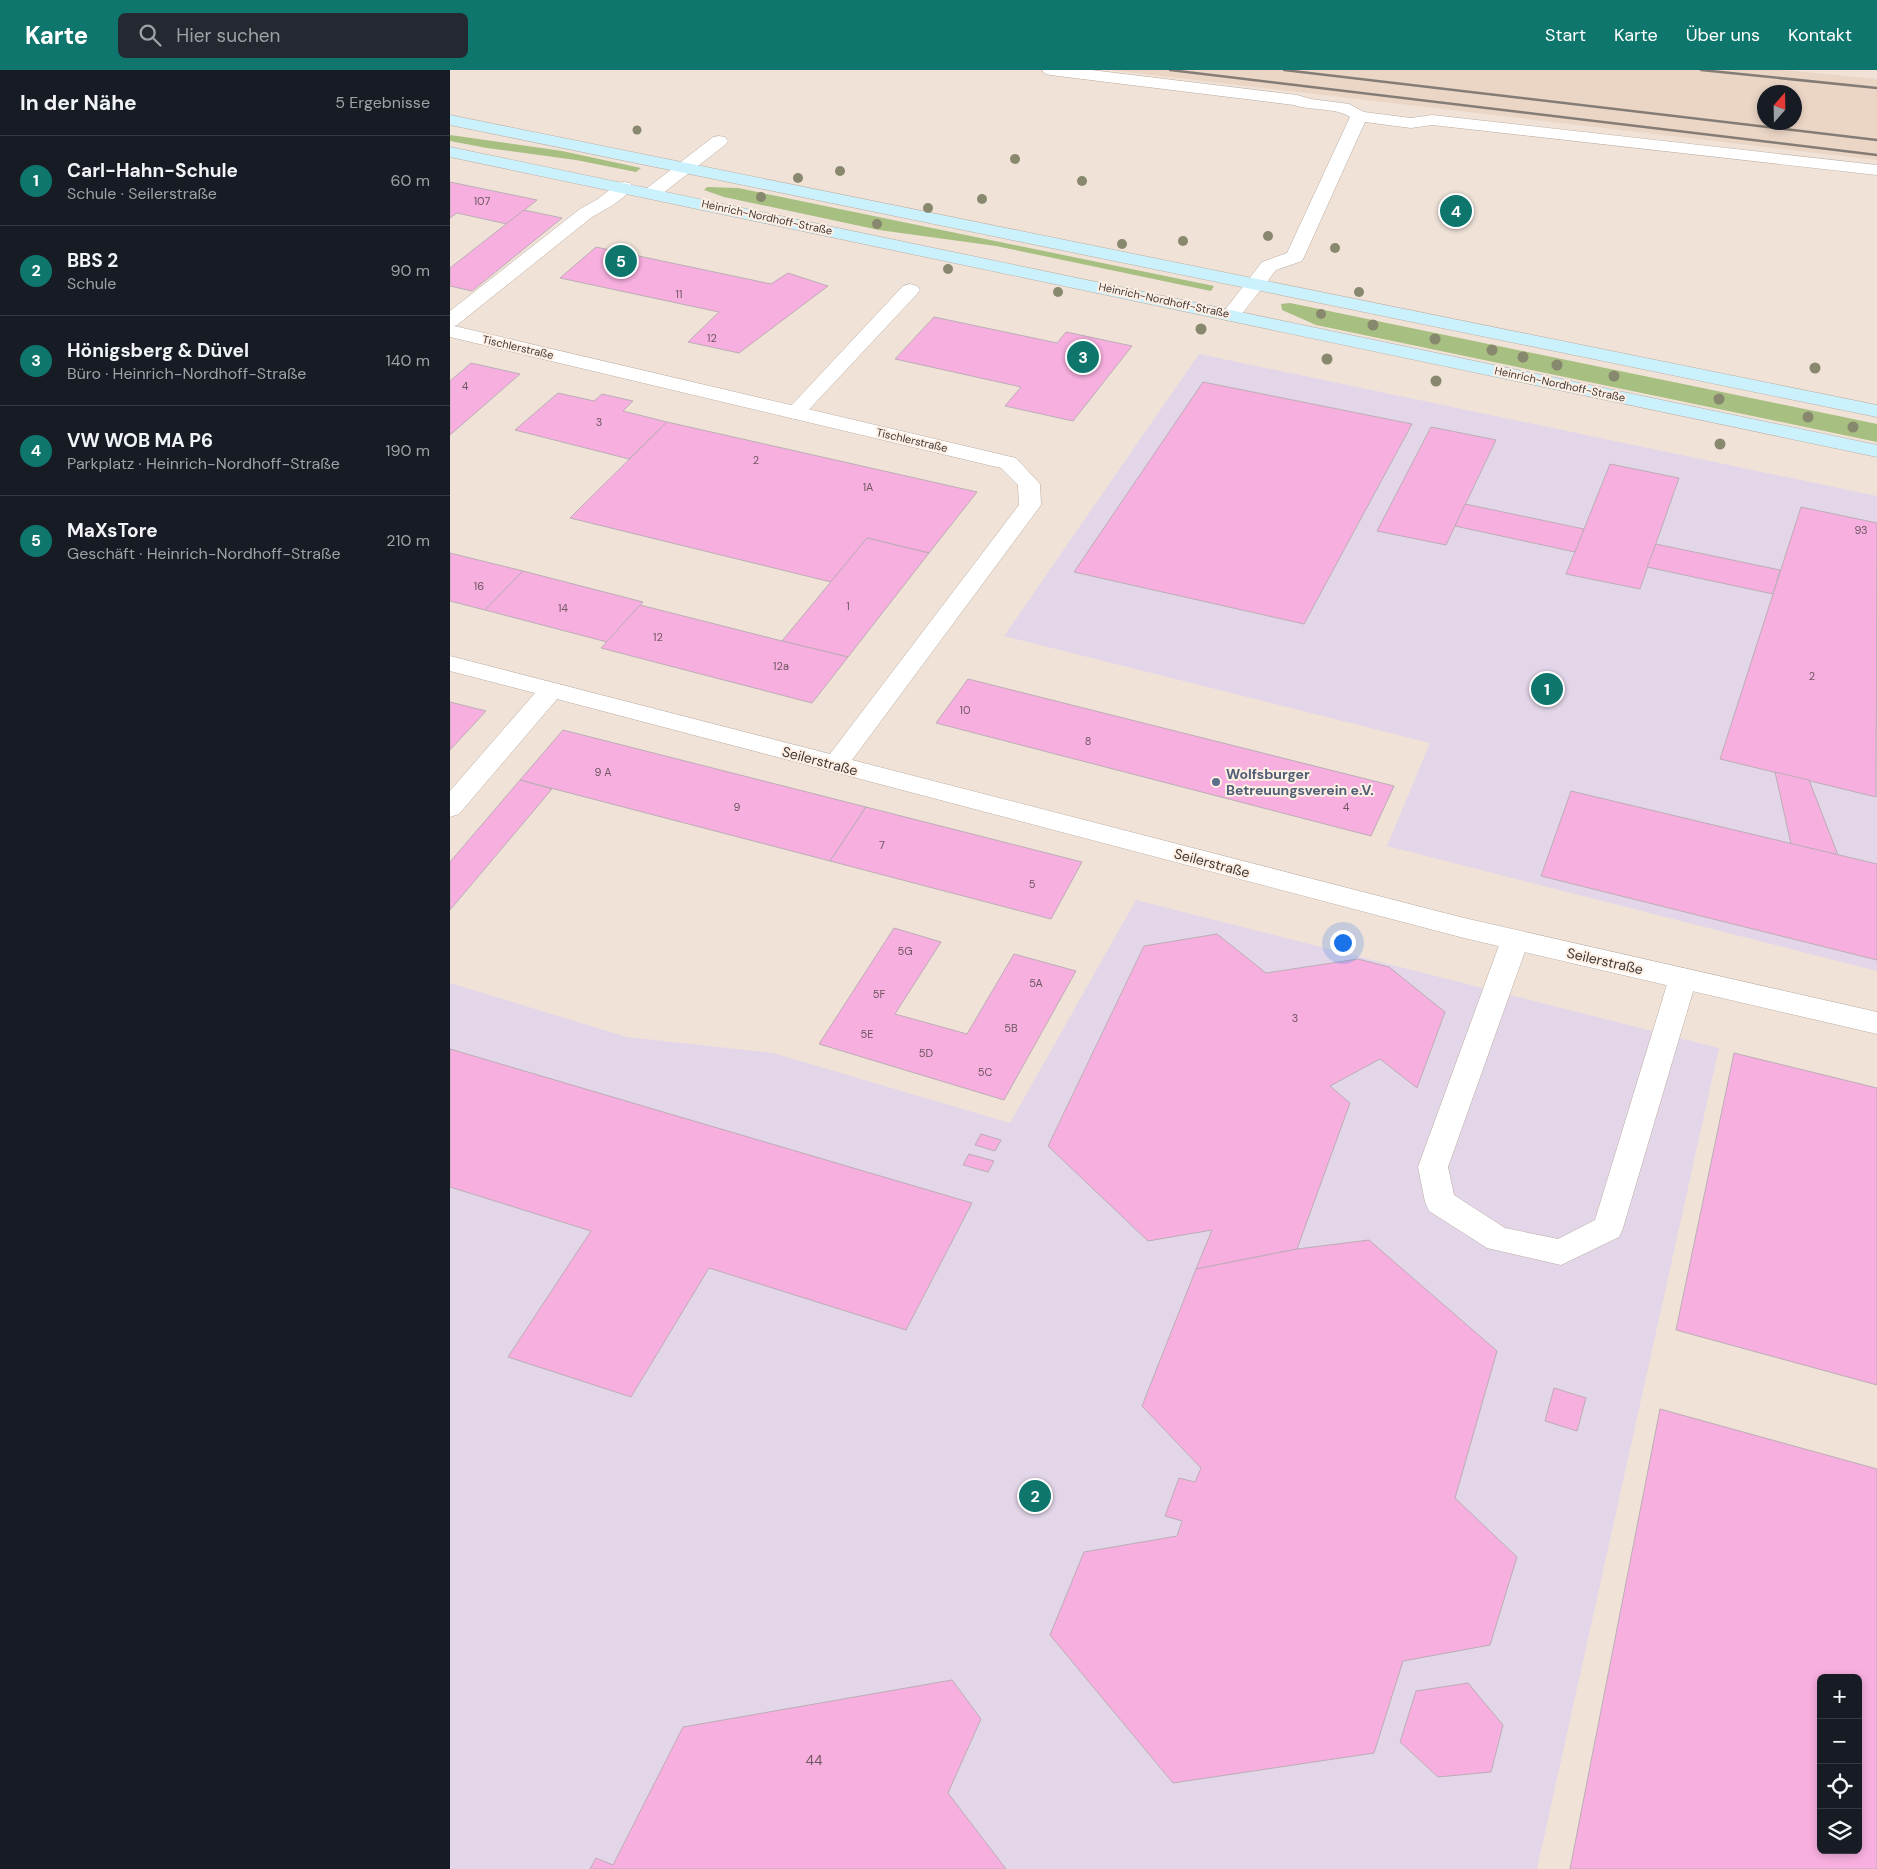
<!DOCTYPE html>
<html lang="de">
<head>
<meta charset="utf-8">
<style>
  :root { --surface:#171b24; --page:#242831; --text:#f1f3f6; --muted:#9ea1a6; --line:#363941; --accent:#0f766e }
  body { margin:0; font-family:"DM Sans",sans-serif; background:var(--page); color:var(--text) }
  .controls { position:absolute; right:15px; bottom:15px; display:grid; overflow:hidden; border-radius:8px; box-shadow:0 2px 8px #0003 }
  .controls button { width:45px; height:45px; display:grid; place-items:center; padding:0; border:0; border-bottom:1px solid var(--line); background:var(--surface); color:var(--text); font:25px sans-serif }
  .compass { position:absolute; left:1307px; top:15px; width:45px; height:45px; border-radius:50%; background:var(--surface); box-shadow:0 2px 8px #0003; rotate:20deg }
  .you { position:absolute; left:892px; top:872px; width:18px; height:18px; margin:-12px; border:4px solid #fff; border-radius:50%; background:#1a73e8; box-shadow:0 0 0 8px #1a73e833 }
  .badge { display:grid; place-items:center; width:32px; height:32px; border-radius:50%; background:var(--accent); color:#fff; font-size:16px; font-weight:700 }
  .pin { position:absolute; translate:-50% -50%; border:2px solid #fff; box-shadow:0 1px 5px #0006 }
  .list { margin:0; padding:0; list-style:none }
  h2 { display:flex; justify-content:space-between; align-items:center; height:65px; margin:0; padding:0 20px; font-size:21px }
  h2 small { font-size:16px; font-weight:400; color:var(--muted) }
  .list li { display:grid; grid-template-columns:32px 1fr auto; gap:15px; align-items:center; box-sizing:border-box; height:90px; padding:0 20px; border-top:1px solid var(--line) }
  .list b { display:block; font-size:19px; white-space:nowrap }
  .list p { margin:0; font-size:16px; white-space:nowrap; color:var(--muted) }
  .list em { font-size:16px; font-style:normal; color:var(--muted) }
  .icon { flex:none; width:28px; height:28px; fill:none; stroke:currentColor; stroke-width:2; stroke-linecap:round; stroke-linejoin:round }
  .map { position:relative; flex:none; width:1427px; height:1799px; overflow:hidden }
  header { display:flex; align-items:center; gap:30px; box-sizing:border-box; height:70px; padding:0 25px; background:var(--accent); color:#fff }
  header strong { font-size:24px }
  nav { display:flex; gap:28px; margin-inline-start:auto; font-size:18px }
  .search { width:350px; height:45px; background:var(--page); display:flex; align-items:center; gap:12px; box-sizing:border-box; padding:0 18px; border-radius:8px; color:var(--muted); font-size:19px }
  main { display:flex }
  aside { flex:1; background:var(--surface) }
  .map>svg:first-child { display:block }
</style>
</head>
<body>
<header>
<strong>Karte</strong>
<div class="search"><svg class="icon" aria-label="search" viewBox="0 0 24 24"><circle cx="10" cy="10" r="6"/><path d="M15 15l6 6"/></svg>Hier suchen</div>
<nav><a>Start</a><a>Karte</a><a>Über uns</a><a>Kontakt</a></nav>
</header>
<main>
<aside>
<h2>In der Nähe<small>5 Ergebnisse</small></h2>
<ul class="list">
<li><span class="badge">1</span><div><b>Carl-Hahn-Schule</b><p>Schule · Seilerstraße</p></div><em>60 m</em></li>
<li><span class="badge">2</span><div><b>BBS 2</b><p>Schule</p></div><em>90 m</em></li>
<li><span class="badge">3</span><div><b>Hönigsberg &amp; Düvel</b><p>Büro · Heinrich-Nordhoff-Straße</p></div><em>140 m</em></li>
<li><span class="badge">4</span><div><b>VW WOB MA P6</b><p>Parkplatz · Heinrich-Nordhoff-Straße</p></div><em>190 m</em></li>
<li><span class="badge">5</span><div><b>MaXsTore</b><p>Geschäft · Heinrich-Nordhoff-Straße</p></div><em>210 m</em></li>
</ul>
</aside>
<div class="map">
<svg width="1427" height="1799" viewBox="0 0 1427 1799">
  <rect width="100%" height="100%" fill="#f0e2d7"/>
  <path fill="#ebd6c6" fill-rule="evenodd" d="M659,0H1335L1427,9V90ZM1314,22H1344V52H1314Z"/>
  <g fill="#e3d6e9">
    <path d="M749,284L1427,426V901L937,776L980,673L554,566Z"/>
    <path d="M686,830L1269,978L1087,1799H0V913L177,967L323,983L560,1053Z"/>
  </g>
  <g fill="#a7bf80">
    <path d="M0,65L112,81L191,98L186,102L126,90L37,78L0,71Z"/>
    <path d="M257,117L288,118L764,216L761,221L546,176L429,160L274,127L254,120Z"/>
    <path d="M840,233L1427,354V372L866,255L832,240L831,234Z"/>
  </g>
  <g fill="#f7afdf" stroke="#bcadb6" fill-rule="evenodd">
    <path d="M0,112L87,130L57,154L7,143L0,148Z"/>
    <path d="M74,140L112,148L22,221L0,216V198Z"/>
    <path d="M146,177L321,214L338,203L378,216L289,283L238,272L269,242L110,208Z"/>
    <path d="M484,247L607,273L616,262L682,276L623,351L555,336L571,317L445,289Z"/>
    <path d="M21,293L70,304L0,365V311Z"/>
    <path d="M753,312L962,354L854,554L624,502Z"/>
    <path d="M108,323L144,331L152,324L183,331L173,341L217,352L179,389L65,360Z"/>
    <path d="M217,352L527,422L479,483L417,468L381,512L120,448Z"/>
    <path d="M981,357L1046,370L996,475L927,461Z"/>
    <path d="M1160,394L1229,408L1190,519L1116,504Z"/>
    <path d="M1015,434L1134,459L1125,482L1005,456Z"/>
    <path d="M1351,437L1427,453L1426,727L1270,689Z"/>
    <path d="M417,468L479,483L398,587L332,571Z"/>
    <path d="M1206,474L1330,500L1323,524L1197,497Z"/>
    <path d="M0,483L73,501L35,540L0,531Z"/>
    <path d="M73,501L193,532L157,572L35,540Z"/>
    <path d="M190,535L332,571L398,587L362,633L151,578Z"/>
    <path d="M518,609L944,716L921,766L486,653Z"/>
    <path d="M0,632L36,641L0,680Z"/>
    <path d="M113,660L416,737L380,791L70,710Z"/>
    <path d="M1325,702L1359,710L1388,785L1341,774Z"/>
    <path d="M70,710L102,719L0,840V792Z"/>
    <path d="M1121,721L1427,794V890L1091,806Z"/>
    <path d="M416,737L632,792L601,849L380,791Z"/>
    <path d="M444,858L491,872L445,944L517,964L564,884L626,901L554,1030L369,974Z"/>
    <path d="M767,864L816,903L908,889L939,897L995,942L967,1018L930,989L880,1016L900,1033L847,1179L746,1199L762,1160L698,1171L598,1076L694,876Z"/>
    <path d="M0,979L220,1044L522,1133L456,1260L259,1198L181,1327L58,1287L141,1161L0,1117Z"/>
    <path d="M1284,983L1427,1018V1315L1226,1260Z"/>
    <path d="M531,1064L551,1070L545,1081L525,1075Z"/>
    <path d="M519,1084L544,1091L538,1102L513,1095Z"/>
    <path d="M919,1170L1047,1281L1005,1428L1067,1487L1040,1575L953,1591L924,1683L723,1713L600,1565L634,1482L727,1466L732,1451L715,1446L729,1408L745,1412L751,1398L692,1336L746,1199L847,1179Z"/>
    <path d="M1104,1318L1136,1328L1127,1361L1095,1351Z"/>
    <path d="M1210,1339L1427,1399V1799H1120ZM1371,1608H1408V1780H1371Z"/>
    <path d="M502,1610L531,1649L498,1723L556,1799H140L146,1788L163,1795L233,1657Z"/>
    <path d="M1018,1613L1053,1655L1041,1702L988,1707L950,1672L966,1621Z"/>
  </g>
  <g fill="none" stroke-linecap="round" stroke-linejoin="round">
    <g stroke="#baaca2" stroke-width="1">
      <g id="service">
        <path d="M592,0H641L847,25L861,29L899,34L914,42L961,48L982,45L1427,95V105L982,55L961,58L915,52L854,187L852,191L826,200L788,249L781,251L774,249L771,245L812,192L837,183L900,47C885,37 861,41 844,35L600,5L594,3Z"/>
        <path d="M269,66L275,67L278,71L275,75L208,127L202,128L196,127L193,123L196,119L263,67Z"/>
        <path d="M174,112L180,113L183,117C174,130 156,139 142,147L7,255L0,257V241L130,139L148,129L168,113Z"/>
        <path d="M460,214L467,216L470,220L467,224L352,347L345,349L338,347L335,343L338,339L453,216Z"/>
        <path d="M1065,860L1075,863L1079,870L998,1097L1004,1125L1055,1158L1108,1169L1145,1150L1219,908L1223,901L1233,898L1243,901L1247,908L1173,1158L1169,1167L1111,1195L1037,1178L979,1141L975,1132L968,1097L1051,870L1055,863Z"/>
      </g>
    </g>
    <g stroke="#baaca2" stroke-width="1">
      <path id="minor" d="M0,255L566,388L590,414L591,435L402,690L1014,848L1427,942V964L1014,868L107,629L9,744L0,747V721L85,623L0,601V586L380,684L569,435L568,415L551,398L0,267Z"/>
    </g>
    <g stroke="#baaca2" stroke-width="1">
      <g id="secondary">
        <path d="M0,45L1427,335V347L0,55Z"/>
        <path d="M0,77L1427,375V387L0,87Z"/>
      </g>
    </g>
    <use href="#service" fill="#fff" fill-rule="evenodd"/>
    <use href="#minor" fill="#fff" fill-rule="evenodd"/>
    <use href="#secondary" fill="#cbf1fd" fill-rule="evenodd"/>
    <g stroke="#857c75" stroke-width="2.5">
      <path d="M720,0L1427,85"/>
      <path d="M834,0L1427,70"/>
      <path d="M1251,0L1427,18"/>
    </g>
  </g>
  <g fill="#88886e">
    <circle cx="187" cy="60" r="4.5"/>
    <circle cx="565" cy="89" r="5"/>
    <circle cx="390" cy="101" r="5"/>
    <circle cx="348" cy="108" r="5"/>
    <circle cx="632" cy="111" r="5"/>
    <circle cx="311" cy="127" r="5"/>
    <circle cx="532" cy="129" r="5"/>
    <circle cx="478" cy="138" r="5"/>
    <circle cx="427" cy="154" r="5"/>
    <circle cx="818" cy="166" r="5"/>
    <circle cx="733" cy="171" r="5"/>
    <circle cx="672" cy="174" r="5"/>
    <circle cx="885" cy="178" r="5"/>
    <circle cx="498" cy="199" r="5"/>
    <circle cx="608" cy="222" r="5"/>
    <circle cx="909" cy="222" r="5"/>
    <circle cx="871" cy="244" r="5"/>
    <circle cx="923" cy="255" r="5.5"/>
    <circle cx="751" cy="259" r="5.5"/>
    <circle cx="985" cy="269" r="5.5"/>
    <circle cx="1042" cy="280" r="5.5"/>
    <circle cx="1073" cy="287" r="5.5"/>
    <circle cx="877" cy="289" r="5.5"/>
    <circle cx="1107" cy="295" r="5.5"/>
    <circle cx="1365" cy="298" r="5.5"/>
    <circle cx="1164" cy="306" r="5.5"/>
    <circle cx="986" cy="311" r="5.5"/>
    <circle cx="1269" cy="329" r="5.5"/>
    <circle cx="1358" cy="347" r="5.5"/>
    <circle cx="1403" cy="357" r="5.5"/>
    <circle cx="1270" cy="374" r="5.5"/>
  </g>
  <circle fill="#5c6f8a" stroke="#feefe4" stroke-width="2" cx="766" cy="712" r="5"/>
  <g text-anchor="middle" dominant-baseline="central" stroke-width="4" stroke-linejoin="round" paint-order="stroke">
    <g font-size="11" fill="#6e5760">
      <text x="32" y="131">107</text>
      <text x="229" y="224">11</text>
      <text x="262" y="268">12</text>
      <text x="15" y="316">4</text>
      <text x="149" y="352">3</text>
      <text x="306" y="390">2</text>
      <text x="418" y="417">1A</text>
      <text x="1411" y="460">93</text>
      <text x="29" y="516">16</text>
      <text x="398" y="536">1</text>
      <text x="113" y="538">14</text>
      <text x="208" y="567">12</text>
      <text x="331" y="596">12a</text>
      <text x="1362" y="606">2</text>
      <text x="515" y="640">10</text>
      <text x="638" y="671">8</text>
      <text x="153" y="702">9 A</text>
      <text x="287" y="737">9</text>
      <text x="896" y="737">4</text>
      <text x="432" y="775">7</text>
      <text x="582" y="814">5</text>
      <text x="455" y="881">5G</text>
      <text x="586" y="913">5A</text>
      <text x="429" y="924">5F</text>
      <text x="845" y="948">3</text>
      <text x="561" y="958">5B</text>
      <text x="417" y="964">5E</text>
      <text x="476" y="983">5D</text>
      <text x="535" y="1002">5C</text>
    </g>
    <g font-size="11" fill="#403a36" stroke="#feefe4">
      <text transform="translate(317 147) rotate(12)">Heinrich-Nordhoff-Straße</text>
      <text transform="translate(714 230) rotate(12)">Heinrich-Nordhoff-Straße</text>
      <text transform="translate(68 277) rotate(13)">Tischlerstraße</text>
      <text transform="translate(1110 314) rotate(12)">Heinrich-Nordhoff-Straße</text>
      <text transform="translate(462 370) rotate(13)">Tischlerstraße</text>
    </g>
    <g font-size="14" fill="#403a36" stroke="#feefe4">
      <text transform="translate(370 691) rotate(15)">Seilerstraße</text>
      <text transform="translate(762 793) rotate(15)">Seilerstraße</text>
      <text transform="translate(1155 891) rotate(13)">Seilerstraße</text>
    </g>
    <g font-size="14" font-weight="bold" fill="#4e5e75" stroke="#feefe4" text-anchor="start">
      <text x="776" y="704">Wolfsburger<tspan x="776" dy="16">Betreuungsverein e.V.</tspan></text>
    </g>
    <g font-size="14" fill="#6e5760">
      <text x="364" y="1690">44</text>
    </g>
  </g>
</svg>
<div class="controls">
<button>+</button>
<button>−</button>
<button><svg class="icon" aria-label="locate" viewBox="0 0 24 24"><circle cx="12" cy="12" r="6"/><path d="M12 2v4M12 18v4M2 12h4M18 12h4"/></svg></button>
<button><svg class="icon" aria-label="layers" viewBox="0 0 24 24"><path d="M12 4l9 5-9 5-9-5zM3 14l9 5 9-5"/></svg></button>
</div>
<svg class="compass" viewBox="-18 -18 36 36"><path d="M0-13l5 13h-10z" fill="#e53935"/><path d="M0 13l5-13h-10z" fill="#9ea1a6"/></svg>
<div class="you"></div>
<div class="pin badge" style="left:1097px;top:619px">1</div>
<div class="pin badge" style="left:585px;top:1426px">2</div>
<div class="pin badge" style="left:633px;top:287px">3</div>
<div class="pin badge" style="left:1006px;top:141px">4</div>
<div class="pin badge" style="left:171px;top:191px">5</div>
</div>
</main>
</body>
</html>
